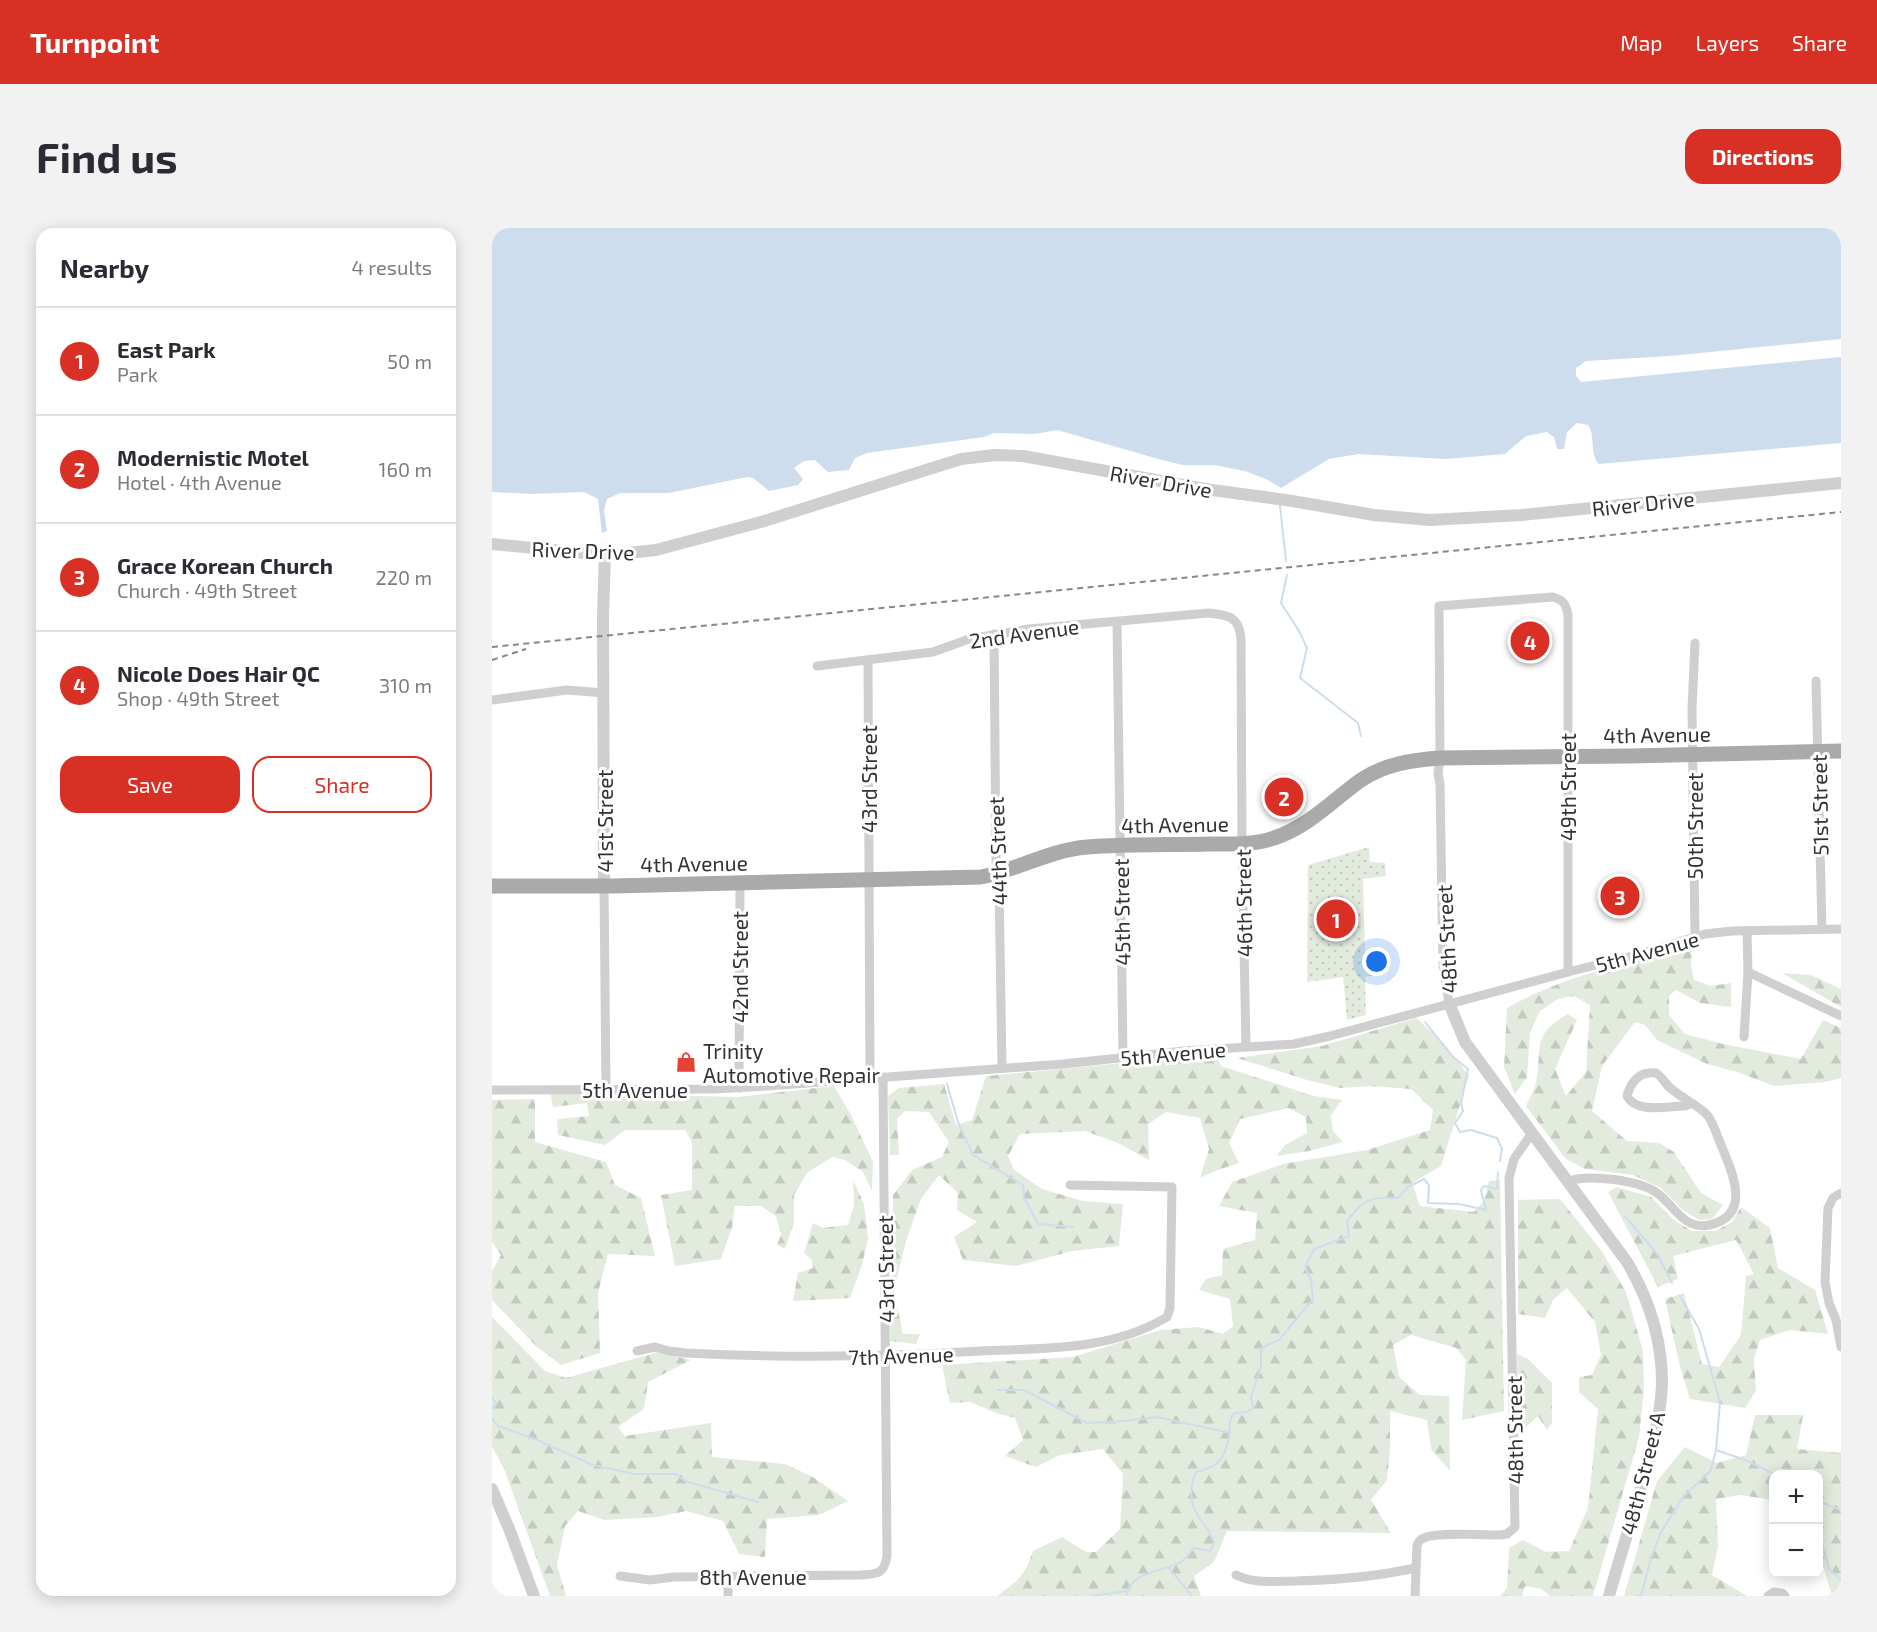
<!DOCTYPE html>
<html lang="en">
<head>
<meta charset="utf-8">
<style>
  :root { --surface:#fff; --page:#f2f2f3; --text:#2b2b33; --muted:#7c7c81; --line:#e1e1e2; --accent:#d93025 }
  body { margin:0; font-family:"Exo 2",sans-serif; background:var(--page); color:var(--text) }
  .controls { position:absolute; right:18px; bottom:18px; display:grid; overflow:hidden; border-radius:12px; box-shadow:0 3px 15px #0003 }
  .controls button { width:54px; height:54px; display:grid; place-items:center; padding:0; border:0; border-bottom:2px solid var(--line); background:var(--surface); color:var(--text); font:30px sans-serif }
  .you { position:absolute; left:885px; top:734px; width:21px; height:21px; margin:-15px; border:4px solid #fff; border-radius:50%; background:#1a73e8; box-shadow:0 0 0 9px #1a73e833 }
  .badge { display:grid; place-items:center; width:39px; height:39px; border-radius:50%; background:var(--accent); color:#fff; font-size:20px; font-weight:700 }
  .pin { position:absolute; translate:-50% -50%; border:3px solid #fff; box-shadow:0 2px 6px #0006 }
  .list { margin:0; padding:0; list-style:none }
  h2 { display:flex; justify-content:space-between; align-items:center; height:78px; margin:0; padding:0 24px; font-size:26px }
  h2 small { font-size:20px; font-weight:400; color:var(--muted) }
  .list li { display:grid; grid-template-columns:39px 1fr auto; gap:18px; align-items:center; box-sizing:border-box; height:108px; padding:0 24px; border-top:2px solid var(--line) }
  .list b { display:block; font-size:22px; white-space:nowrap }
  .list p { margin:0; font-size:20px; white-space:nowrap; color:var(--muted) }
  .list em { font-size:20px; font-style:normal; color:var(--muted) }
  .actions { display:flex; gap:12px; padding:18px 24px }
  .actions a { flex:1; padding:14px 0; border:2px solid var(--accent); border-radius:18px; text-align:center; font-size:21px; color:var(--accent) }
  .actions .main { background:var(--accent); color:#fff }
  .map { position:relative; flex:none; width:1349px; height:1368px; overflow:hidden; border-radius:18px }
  header { display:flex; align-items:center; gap:36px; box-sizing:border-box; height:84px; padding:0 30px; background:var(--accent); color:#fff }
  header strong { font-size:28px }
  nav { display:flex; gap:33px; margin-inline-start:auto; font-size:21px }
  .intro { display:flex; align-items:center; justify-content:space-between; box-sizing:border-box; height:144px; padding:0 36px }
  h1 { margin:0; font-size:42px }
  .button { padding:15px 27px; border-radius:18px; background:var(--accent); color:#fff; font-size:21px; font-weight:700 }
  main { display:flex; gap:36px; padding:0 36px }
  aside { flex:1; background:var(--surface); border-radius:18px; box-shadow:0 3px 15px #0003 }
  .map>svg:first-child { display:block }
</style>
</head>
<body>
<header>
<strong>Turnpoint</strong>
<nav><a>Map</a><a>Layers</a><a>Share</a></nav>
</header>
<div class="intro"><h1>Find us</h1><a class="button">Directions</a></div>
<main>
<aside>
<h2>Nearby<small>4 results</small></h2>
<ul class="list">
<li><span class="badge">1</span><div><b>East Park</b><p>Park</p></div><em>50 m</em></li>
<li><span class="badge">2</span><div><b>Modernistic Motel</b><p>Hotel · 4th Avenue</p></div><em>160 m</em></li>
<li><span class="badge">3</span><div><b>Grace Korean Church</b><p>Church · 49th Street</p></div><em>220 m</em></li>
<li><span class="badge">4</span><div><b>Nicole Does Hair QC</b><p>Shop · 49th Street</p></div><em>310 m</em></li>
</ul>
<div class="actions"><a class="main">Save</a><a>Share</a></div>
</aside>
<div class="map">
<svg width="1349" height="1368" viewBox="0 0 1349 1368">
  <defs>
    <pattern id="green-dots" width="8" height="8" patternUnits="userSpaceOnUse" patternTransform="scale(1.5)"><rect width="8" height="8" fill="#e3ebde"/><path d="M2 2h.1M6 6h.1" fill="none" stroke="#c3cabf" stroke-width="1.8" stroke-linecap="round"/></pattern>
    <pattern id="forest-firs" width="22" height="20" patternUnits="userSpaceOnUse" patternTransform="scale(1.5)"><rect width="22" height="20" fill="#e3ebde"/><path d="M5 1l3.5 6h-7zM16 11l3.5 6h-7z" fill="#c3cabf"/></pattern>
  </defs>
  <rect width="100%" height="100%" fill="#fff"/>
  <path fill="url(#green-dots)" d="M877,619L878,634L893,635L894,648L871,651L873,732L883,730V747L873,749L874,787L855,792L851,749L815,754L816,637Z"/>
  <g fill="url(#forest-firs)">
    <path d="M1200,717L1199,738L1202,752L1219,758L1239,755V779L1208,775L1184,762L1177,768V787L1193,806L1231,816L1309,831L1331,792L1349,800V850L1333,854L1282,858L1245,844L1215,836L1165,812L1153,797L1143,794L1110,838L1100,883L1135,913L1167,915L1182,924L1209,965L1231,977L1220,991L1207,992L1192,983L1169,960L1141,947L1093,941L1074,931L1034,878C1037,871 1042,863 1044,855C1051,820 1038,807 1076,786L1085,792L1063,841L1074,868L1094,844L1098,777L1082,768L1066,771L1048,783L1038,805L1035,849L1023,866L1012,839L1015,780C1075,746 1135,736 1200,717Z"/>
    <path d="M1290,745L1319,747L1349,761V779Z"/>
    <path d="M924,790L951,814L977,848L949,938L920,955L928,978L982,984L992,973L997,953L1008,952L1012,1183L970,1192L974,1132L964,1120L919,1107L901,1117L907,1149L928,1167L957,1168L958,1243L939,1221L935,1192L898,1183V1222L895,1252L879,1272L899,1305L735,1303L722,1334L702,1348L709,1368H505C527,1352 532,1349 541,1323L570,1309L594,1324H604L628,1301L631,1246L611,1221L568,1227L544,1239L513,1228L531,1212L523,1190L504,1185L478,1174L458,1175L450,1137L581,1129L668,1102L707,1099L731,1106L741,1098L738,1071L707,1062L714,1051L730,1047L731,1021L763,1012L765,985L727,978L740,954L791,936L875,922L938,902L941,882L919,861L878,858L848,860L815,852L745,830L830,818Z"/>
    <path d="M724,826L729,838L822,868L850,872L839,887L841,903L851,914L817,923L785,928L793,917L815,905L814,889L796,880L748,891L737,915L747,935L723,943L708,950L717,921L708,890L674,884L656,896L657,932L626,915L593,903L528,906L516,928L522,942L550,961L591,973L631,976L627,1018L580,1023L524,1038L471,1032L462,1009L485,994L465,982L466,965L447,947L429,971L414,1013L402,1062L411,1106H428L424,1116L398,1113L401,967L420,942L450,929L457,914L437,884L413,883L405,891L407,927H398L396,868L407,860L452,856L464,897L480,892L494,848Z"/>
    <path d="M342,858L359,887L381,934L380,963L371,944L353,932L340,929L315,945L302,967V995L293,1021L285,1017L289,1007L284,988L269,978H243L240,999L229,1031L183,1038L169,967L200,962V914L193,902H133L113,917L66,907L65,891L97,888L95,875L61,879L58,864L246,869Z"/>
    <path d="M43,871V914L114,934L123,957L149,970L163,1028L116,1026L106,1065L108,1125L69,1137L44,1118L0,1072V1043L9,1027L0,1014V872Z"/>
    <path d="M361,952L372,976L376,1011L370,1037L358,1070L301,1073L306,1045L321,1040L320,1032L312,1025L321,995L331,1000L356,997L362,977Z"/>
    <path d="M1125,959L1159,969L1182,992L1200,1003H1223L1240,994L1249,979L1278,1000L1286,1040L1323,1062L1336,1106L1298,1102L1268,1112L1262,1131L1264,1163L1253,1180L1198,1171L1188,1139L1173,1071L1192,1065L1210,1136L1227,1139L1249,1107L1254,1048L1262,1046L1244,1012L1181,1028L1186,1051L1166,1059L1116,964Z"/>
    <path d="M1068,971L1109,1022L1134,1064L1151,1123L1152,1161L1147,1209L1101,1368H1058L1049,1361L1033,1358L1030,1368H1008L1015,1360L1017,1320L1031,1312L1054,1324L1077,1323L1096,1280L1106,1181L1087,1164V1149L1100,1147L1109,1127L1103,1094L1075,1060L1061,1072L1053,1090L1026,1086V972Z"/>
    <path d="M0,1089L53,1143L74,1150L166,1124L199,1132L156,1154L152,1181L126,1199L133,1208L219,1195L220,1229L293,1236L319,1248L356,1273L327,1287L275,1291L273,1329L247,1326L231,1293L194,1283L166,1289L112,1292L86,1283L73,1298L65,1337L74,1368H58L11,1238L0,1219Z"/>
    <path d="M1025,1126L1036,1131L1060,1155V1195L1055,1202L1046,1188L1026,1207Z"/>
    <path d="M1263,1187H1311L1305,1221L1349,1225V1368H1340L1330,1334L1327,1331L1326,1246H1282L1281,1272L1248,1267L1224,1271L1226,1319L1220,1347L1255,1368H1132L1165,1253L1193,1219L1225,1235L1254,1227Z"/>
  </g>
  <path fill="#cddded" d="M0,0H1349V111L1178,128L1094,133L1084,140V148L1089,154L1349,129V215L1107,236C1097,225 1104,209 1096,197L1085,195L1075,204L1072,221H1065L1062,209L1055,204L1034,208L1013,226L954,231L866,226L837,231L789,260L776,252L753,243L722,237H691L670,232L565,202L543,206L502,205L492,209L375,225L363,230L357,242L336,244L323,232L312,233L302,240L311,251L306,257L277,263L261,250L255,249L177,265H128L115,271L112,282L115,303L110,305L106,271L92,264L39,266L0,264Z"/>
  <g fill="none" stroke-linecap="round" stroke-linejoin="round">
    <g stroke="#cddded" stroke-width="2">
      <path d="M788,278L794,333"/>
      <path d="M795,347L789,375L807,403L815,420L808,450L866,495L869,508"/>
      <path d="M933,794L960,828L976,841L969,875L971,883L963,895L968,904L979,902L1005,910L1010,921L1008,933"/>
      <path d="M455,856L466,894L481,927L531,957L532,969L546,996L581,999"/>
      <path d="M1133,988L1166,1027L1180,1055"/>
      <path d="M506,1162H532L595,1195L632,1193L665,1189L738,1205"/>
      <path d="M0,1170L4,1175L0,1181"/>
      <path d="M0,1190L6,1198L43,1211L101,1237L142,1246H184L193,1253L266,1274"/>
      <path d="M1224,1222L1256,1233L1282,1246"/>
      <path d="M1326,1273L1349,1282"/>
      <path d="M1326,1309L1332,1322L1337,1341L1349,1352"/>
      <path d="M677,1340L700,1368"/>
      <path d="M599,1368L635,1363"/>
      <path d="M634,1368C640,1341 671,1345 689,1334C694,1331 698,1324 702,1320L718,1323L722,1316C720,1302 708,1295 703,1282C697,1271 699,1255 704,1244C727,1239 733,1231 737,1208C739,1196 735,1196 742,1185L754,1184L761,1180L759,1169L769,1139V1120L787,1112L821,1071L819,1052L813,1039L822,1021L857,1008L855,993C874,970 876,969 906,970L916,959L932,951L937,957L936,975L967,976L994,982L989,962L992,958L1005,961L1006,945"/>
      <path d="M1149,1368L1159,1330L1169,1304L1191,1269L1219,1242L1224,1222L1228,1174L1207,1101L1188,1068"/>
    </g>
    <g stroke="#cfcfcf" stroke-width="9">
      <path d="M625,394L631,829"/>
      <path d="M502,406L504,634L507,656L510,840"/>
      <path d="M376,432L378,850"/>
      <path d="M325,438L441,424L477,411L537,401L717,385C737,387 747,389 749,410L750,615L754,819"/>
      <path d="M1324,453L1330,701"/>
      <path d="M0,472L75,462L112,465"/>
      <path d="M112,658L114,861"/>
      <path d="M1203,709L1200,480L1203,415"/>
      <path d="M1256,744L1349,788"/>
      <path d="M957,775L951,737L948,556L946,546L948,530L947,378L1061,369C1072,372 1074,377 1076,387V744"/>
      <path d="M1252,809L1256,744L1255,703"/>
      <path d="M247,860L248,655"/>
      <path d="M0,862L222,861L275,858L571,836L692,823L802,816L838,808L1076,744L1140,728L1213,706L1240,703L1349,701"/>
      <path d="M1077,953C1097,946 1147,952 1165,965C1182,977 1191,1002 1217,997C1261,988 1240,943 1229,917C1225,908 1222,896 1216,888C1207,877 1187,869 1176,858C1172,853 1169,848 1164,845C1148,843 1139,853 1135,868C1144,886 1176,878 1193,878L1198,876"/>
      <path d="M1349,965L1341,970L1336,980L1333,1054L1337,1075L1344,1092L1349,1119"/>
      <path d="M145,1123L163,1119L177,1123L194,1125C292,1130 390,1129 489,1123C551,1120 619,1123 675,1089L678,1080L680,959L578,957"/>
      <path d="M744,1347C762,1356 783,1353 803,1353C844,1352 883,1349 923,1340"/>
      <path d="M128,1348L158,1352L182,1349L369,1347C386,1346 392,1346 395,1328L391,849"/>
      <path d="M236,1348V1368"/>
      <path d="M923,1368L925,1317C927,1313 927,1312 932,1310C946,1304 991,1307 1009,1307L1015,1306L1023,1299L1017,950L1022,931L1040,905"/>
      <path d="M1276,1368L1282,1364L1290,1365L1293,1368"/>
    </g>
    <g stroke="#cfcfcf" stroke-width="12">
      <path d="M0,316L92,325L126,326L164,322L269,294L469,231L503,227L531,228L713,261L794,272L882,287L938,292L1030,287L1349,255"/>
      <path d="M112,658L111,387L113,326"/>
      <path d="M957,775L973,814L1135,1034C1157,1071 1170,1112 1170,1155C1169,1188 1160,1218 1152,1249C1141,1289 1128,1328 1117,1368"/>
      <path d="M0,1261L18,1303L42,1368"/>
    </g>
    <path stroke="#aaa" stroke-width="15" d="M0,658H121L489,649C525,642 558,622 595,619C635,616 677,617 718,616C739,616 762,617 782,610C816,599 841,572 869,552C893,536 920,532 948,530L1138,528L1349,523"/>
    <g stroke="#878787" stroke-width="2" stroke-dasharray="6 4.5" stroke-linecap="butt">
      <path d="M0,419L1349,284"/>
      <path d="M0,432L34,421"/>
    </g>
  </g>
  <defs>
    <g id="shop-bare" transform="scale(1.62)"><path d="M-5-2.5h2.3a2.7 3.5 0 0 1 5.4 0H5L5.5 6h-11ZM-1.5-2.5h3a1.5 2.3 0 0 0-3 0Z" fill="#e54238" stroke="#fff" stroke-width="2.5" paint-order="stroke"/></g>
  </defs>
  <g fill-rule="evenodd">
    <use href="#shop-bare" x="194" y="834"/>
  </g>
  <g text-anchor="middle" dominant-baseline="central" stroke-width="6" stroke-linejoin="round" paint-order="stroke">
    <g font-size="21" fill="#323232" stroke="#fff">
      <text transform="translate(669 253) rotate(10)">River Drive</text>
      <text transform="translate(1151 275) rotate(-6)">River Drive</text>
      <text transform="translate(91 322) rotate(2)">River Drive</text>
      <text transform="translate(532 405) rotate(-8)">2nd Avenue</text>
      <text transform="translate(1165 506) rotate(-1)">4th Avenue</text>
      <text transform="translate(376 551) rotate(-90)">43rd Street</text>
      <text transform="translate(1075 559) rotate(-90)">49th Street</text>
      <text transform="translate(1327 577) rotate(-91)">51st Street</text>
      <text transform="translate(112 593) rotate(-90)">41st Street</text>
      <text transform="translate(683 596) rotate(-1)">4th Avenue</text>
      <text transform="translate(1202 598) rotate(-90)">50th Street</text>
      <text transform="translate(505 623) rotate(-92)">44th Street</text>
      <text transform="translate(202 635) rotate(-1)">4th Avenue</text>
      <text transform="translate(751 675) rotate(-91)">46th Street</text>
      <text transform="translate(629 684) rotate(-91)">45th Street</text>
      <text transform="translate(954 711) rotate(-93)">48th Street</text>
      <text transform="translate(1155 723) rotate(-15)">5th Avenue</text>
      <text transform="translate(247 739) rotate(-90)">42nd Street</text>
      <text transform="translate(681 825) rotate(-5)">5th Avenue</text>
      <text x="143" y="861">5th Avenue</text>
      <text transform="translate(393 1041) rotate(-91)">43rd Street</text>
      <text transform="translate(409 1127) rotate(-2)">7th Avenue</text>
      <text transform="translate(1022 1202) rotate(-91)">48th Street</text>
      <text transform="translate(1150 1245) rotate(-76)">48th Street A</text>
      <text x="261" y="1348">8th Avenue</text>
    </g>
    <g font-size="21" fill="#323232" stroke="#fff" text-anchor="start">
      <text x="211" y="822">Trinity<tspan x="211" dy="24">Automotive Repair</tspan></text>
    </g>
  </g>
</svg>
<div class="controls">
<button>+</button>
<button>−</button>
</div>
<div class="you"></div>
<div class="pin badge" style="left:844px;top:691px">1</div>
<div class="pin badge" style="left:792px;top:569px">2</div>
<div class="pin badge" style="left:1128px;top:668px">3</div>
<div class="pin badge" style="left:1038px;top:413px">4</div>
</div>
</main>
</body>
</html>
